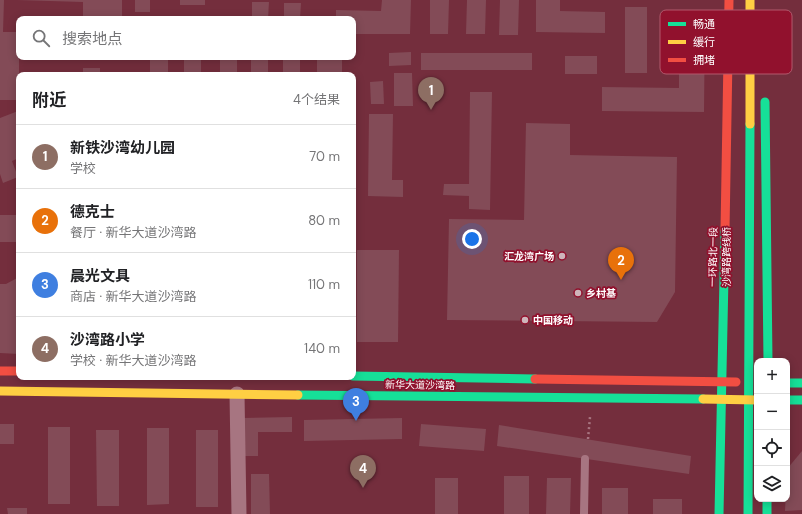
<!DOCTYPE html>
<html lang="zh">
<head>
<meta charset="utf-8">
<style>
  :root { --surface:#fff; --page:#f2f2f2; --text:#202124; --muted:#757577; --line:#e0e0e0; --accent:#6e6468 }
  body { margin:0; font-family:"DM Sans","Noto Sans SC",sans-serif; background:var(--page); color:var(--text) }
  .controls { position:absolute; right:12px; bottom:12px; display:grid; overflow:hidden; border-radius:8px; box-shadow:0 2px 10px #0003 }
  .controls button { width:36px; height:36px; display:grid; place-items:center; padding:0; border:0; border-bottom:1px solid var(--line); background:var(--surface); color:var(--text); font:20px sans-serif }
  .you { position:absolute; left:472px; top:239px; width:14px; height:14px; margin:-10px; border:3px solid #fff; border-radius:50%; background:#1a73e8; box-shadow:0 0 0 6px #1a73e833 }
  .badge { display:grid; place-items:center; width:26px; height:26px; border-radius:50%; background:var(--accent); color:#fff; font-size:13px; font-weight:700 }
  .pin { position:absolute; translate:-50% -33px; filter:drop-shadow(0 1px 2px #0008) }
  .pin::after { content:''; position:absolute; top:21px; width:14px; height:12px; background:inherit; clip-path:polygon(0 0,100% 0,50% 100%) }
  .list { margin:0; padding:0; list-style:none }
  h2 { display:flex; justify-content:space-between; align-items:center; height:52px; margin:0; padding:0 16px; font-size:17px }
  h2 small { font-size:13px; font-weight:400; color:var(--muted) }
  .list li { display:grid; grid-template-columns:26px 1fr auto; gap:12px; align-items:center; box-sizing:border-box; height:64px; padding:0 16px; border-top:1px solid var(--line) }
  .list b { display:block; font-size:15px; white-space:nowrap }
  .list p { margin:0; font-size:13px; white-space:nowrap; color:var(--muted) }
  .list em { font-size:13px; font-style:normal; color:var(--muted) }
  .icon { flex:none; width:22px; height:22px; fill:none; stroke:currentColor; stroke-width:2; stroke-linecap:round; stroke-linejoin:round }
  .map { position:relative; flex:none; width:802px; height:514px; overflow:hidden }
  .search { position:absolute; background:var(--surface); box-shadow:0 2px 10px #0003; left:16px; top:16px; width:340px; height:44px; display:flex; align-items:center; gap:10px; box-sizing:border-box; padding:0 14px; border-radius:8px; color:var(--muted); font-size:15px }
  .panel { position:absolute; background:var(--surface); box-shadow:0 2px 10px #0003; left:16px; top:72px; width:340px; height:308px; border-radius:8px }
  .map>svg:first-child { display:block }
</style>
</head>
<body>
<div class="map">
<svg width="802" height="514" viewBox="0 0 802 514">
  <rect width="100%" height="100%" fill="#742e3d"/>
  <g fill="#834b57">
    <path d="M0,0H4L3,32H19V100H0Z"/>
    <path d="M17,0H122V19H83V2Z"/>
    <rect x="135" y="0" width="15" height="12"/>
    <rect x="180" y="0" width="25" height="5"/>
    <path d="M382,0H411L410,34H353V19H336V10L381,11Z"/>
    <path d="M430,0H449L448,34H430Z"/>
    <path d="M467,0H486L485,34H466Z"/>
    <path d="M500,0H519L518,35H499Z"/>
    <path d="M536,0H560V11L605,12V33L536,32Z"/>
    <path d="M252,2H269L268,19H252Z"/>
    <path d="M284,3H301L300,19H284Z"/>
    <rect x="625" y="7" width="22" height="66"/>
    <path d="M679,14H705L704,112L602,111V87L679,88Z"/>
    <path d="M411,52V65L389,66V53Z"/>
    <rect x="421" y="53" width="111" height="17"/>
    <rect x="565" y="56" width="32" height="18"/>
    <rect x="150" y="57" width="18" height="18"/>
    <rect x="184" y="57" width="17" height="18"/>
    <rect x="220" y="57" width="17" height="18"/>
    <rect x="251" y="57" width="17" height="18"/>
    <rect x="283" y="57" width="17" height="18"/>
    <rect x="317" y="57" width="25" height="18"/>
    <rect x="83" y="68" width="17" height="7"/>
    <path d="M394,73H412L413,106H394Z"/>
    <path d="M383,81L384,104H371L370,82Z"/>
    <path d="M470,92H492L490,210L469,209V196L443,195L444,184H469Z"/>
    <path d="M18,111L19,158L12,161L18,177L3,183L0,174V118Z"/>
    <path d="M369,114H393L392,180H403V197L368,196Z"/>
    <path d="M526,123L570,124V155L677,157L675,292L657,322L447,320L449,219L524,220Z"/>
    <path d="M0,215H17L16,242H0Z"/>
    <path d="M357,250H399L398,342H357Z"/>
    <path d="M19,277V354L0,353V284H6Z"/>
    <path d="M292,417V432H258V456H243L242,418Z"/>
    <path d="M402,418V439L304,441V420Z"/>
    <rect x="0" y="424" width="14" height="20"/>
    <path d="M421,424L486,429L484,451L419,446Z"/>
    <path d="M499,425L691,456L689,474L497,446Z"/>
    <rect x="48" y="427" width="22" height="77"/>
    <path d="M147,428H169V504L147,505Z"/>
    <path d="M96,430H119V506H97Z"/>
    <rect x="196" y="430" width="22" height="77"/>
    <path d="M802,451V510L785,511L787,469Z"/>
    <path d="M251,474H269L270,514H251Z"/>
    <rect x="504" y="476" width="25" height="38"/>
    <rect x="435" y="478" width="23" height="36"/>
    <path d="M547,478H571L570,514H546Z"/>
    <rect x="602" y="488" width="26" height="26"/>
    <rect x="653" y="499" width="29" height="15"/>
    <path d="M7,508H27V514H8Z"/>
  </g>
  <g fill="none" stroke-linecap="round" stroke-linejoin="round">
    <path stroke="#a77581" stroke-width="2.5" stroke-dasharray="2 3" stroke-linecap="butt" d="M588,439L590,417"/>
    <path stroke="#a77581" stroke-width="8" d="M584,514L585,459"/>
    <path stroke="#a77581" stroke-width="15" d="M237,394L239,514"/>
    <g stroke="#16e098" stroke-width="9">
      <path d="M765,102L768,361"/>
      <path d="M353,376L535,379"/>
      <path d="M787,383H802"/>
      <path d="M298,395L703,399"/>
      <path d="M787,400H802"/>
      <path d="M767,499V514"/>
      <path d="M719,514L725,230"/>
      <path d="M748,514L750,124"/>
    </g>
    <g stroke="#ffcf43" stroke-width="9">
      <path d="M750,124V0"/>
      <path d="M0,391L298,395"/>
      <path d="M703,399L757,400"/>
    </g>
    <g stroke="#f24e42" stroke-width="9">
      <path d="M725,230L729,0"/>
      <path d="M0,371H19"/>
      <path d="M535,379L736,382"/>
    </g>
  </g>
  <g fill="#ceb6bb" stroke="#91112d" stroke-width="1.5">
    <circle cx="562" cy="256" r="4"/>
    <circle cx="578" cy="293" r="4"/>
    <circle cx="525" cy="320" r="4"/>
  </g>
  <g text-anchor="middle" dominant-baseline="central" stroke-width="3.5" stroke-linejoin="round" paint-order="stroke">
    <g font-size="10" font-weight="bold" fill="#fff" stroke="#91112d" text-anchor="start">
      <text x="554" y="256" text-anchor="end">汇龙湾广场</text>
      <text x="586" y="293">乡村基</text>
      <text x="533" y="320">中国移动</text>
    </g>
    <g font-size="10" fill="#fff" stroke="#91112d">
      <text transform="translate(713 257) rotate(-89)">一环路北一段</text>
      <text transform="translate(726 257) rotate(-90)">沙湾路跨线桥</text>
      <text transform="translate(420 385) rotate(1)">新华大道沙湾路</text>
    </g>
  </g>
  <rect x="660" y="10" width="132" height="64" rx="6" fill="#91112d" stroke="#b2586c" stroke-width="1"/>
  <rect x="668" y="22" width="18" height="4" fill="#16e098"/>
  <rect x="668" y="40" width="18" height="4" fill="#ffcf43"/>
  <rect x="668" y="58" width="18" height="4" fill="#f24e42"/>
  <g font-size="11" fill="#fff">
    <text x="693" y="28">畅通</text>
    <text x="693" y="46">缓行</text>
    <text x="693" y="64">拥堵</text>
  </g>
</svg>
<div class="controls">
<button>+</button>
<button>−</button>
<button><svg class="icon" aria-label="locate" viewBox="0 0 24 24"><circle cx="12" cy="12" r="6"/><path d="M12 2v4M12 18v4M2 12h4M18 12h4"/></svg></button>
<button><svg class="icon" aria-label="layers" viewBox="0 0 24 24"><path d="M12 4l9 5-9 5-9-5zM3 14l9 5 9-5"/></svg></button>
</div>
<div class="you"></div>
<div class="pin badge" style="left:431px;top:110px;background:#8d6e63">1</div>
<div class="pin badge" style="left:621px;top:280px;background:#e8710a">2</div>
<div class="pin badge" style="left:356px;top:421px;background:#3f7fe0">3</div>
<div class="pin badge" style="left:363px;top:488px;background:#8d6e63">4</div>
<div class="search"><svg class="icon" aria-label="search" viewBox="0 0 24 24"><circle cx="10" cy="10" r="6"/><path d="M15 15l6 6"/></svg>搜索地点</div>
<section class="panel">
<h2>附近<small>4个结果</small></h2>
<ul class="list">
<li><span class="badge" style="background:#8d6e63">1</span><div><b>新铁沙湾幼儿园</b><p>学校</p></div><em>70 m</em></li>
<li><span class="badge" style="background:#e8710a">2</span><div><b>德克士</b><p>餐厅 · 新华大道沙湾路</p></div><em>80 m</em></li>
<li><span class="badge" style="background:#3f7fe0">3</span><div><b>晨光文具</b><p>商店 · 新华大道沙湾路</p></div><em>110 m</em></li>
<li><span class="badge" style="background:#8d6e63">4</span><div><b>沙湾路小学</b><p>学校 · 新华大道沙湾路</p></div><em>140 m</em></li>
</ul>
</section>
</div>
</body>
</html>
